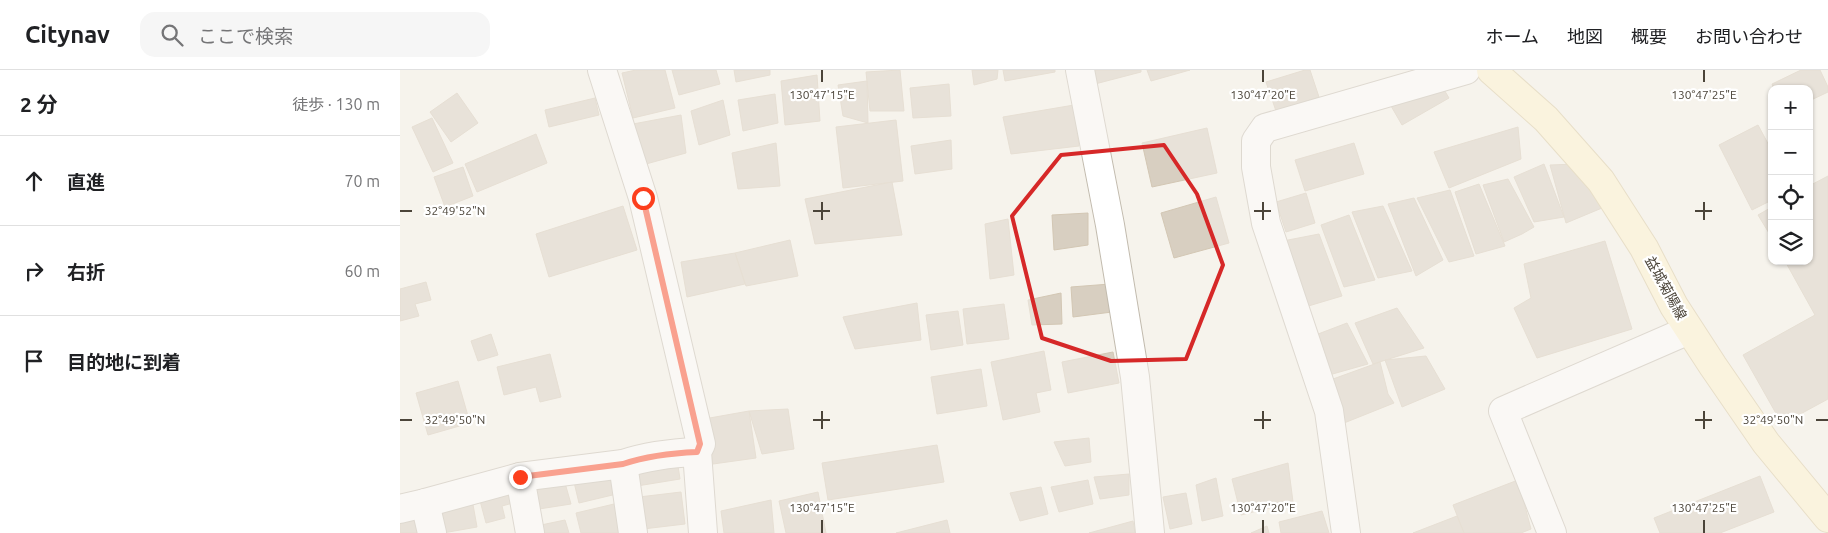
<!DOCTYPE html>
<html lang="ja">
<head>
<meta charset="utf-8">
<style>
  :root { --surface:#fff; --page:#f6f6f6; --text:#202124; --muted:#757577; --line:#e0e0e0 }
  body { margin:0; font-family:Ubuntu,"Noto Sans JP",sans-serif; background:var(--page); color:var(--text) }
  .controls { position:absolute; right:15px; top:15px; display:grid; overflow:hidden; border-radius:10px; box-shadow:0 1px 4px #0004 }
  .controls button { width:45px; height:45px; display:grid; place-items:center; padding:0; border:0; border-bottom:1px solid var(--line); background:var(--surface); color:var(--text); font:25px sans-serif }
  .stop { position:absolute; width:15px; height:15px; margin:-11px; border:4px solid #fc3f1d; border-radius:50%; background:#fff }
  .stop.end { background:#fc3f1d; border-color:#fff; box-shadow:0 1px 5px #0008 }
  .list { margin:0; padding:0; list-style:none }
  h2 { display:flex; justify-content:space-between; align-items:center; height:65px; margin:0; padding:0 20px; font-size:21px }
  h2 small { font-size:16px; font-weight:400; color:var(--muted) }
  .list li { display:grid; grid-template-columns:32px 1fr auto; gap:15px; align-items:center; box-sizing:border-box; height:90px; padding:0 20px; border-top:1px solid var(--line) }
  .list b { display:block; font-size:19px; white-space:nowrap }
  .list em { font-size:16px; font-style:normal; color:var(--muted) }
  .icon { flex:none; width:28px; height:28px; fill:none; stroke:currentColor; stroke-width:2; stroke-linecap:round; stroke-linejoin:round }
  .map { position:relative; flex:none; width:1428px; height:463px; overflow:hidden }
  header { display:flex; align-items:center; gap:30px; box-sizing:border-box; height:70px; padding:0 25px; background:var(--surface); border-bottom:1px solid var(--line) }
  header strong { font-size:24px }
  nav { display:flex; gap:28px; margin-inline-start:auto; font-size:18px }
  .search { width:350px; height:45px; background:var(--page); display:flex; align-items:center; gap:12px; box-sizing:border-box; padding:0 18px; border-radius:15px; color:var(--muted); font-size:19px }
  main { display:flex }
  aside { flex:1; background:var(--surface) }
  .map>svg:first-child { display:block }
</style>
</head>
<body>
<header>
<strong>Citynav</strong>
<div class="search"><svg class="icon" aria-label="search" viewBox="0 0 24 24"><circle cx="10" cy="10" r="6"/><path d="M15 15l6 6"/></svg>ここで検索</div>
<nav><a>ホーム</a><a>地図</a><a>概要</a><a>お問い合わせ</a></nav>
</header>
<main>
<aside>
<h2>2 分<small>徒歩 · 130 m</small></h2>
<ul class="list">
<li><svg class="icon" aria-label="ahead" viewBox="0 0 24 24"><path d="M12 20V5M6 11l6-6 6 6"/></svg><div><b>直進</b></div><em>70 m</em></li>
<li><svg class="icon" aria-label="right" viewBox="0 0 24 24"><path d="M7 20v-9h11M14 6l5 5-5 5"/></svg><div><b>右折</b></div><em>60 m</em></li>
<li><svg class="icon" aria-label="arrive" viewBox="0 0 24 24"><path d="M6 21V4h12l-3 4 3 4H6"/></svg><div><b>目的地に到着</b></div></li>
</ul>
</aside>
<div class="map">
<svg width="1428" height="463" viewBox="0 0 1428 463">
  <rect width="100%" height="100%" fill="#f6f3ec"/>
  <g fill="#d8cfc1" stroke="#d3c7b4">
    <path d="M236,0H265L275,38L233,48L222,3Z"/>
    <path d="M272,0H316L320,14L279,25Z"/>
    <path d="M334,0H370V5L336,12Z"/>
    <path d="M500,0L504,41H470L466,2Z"/>
    <path d="M572,0H598L597,9L574,15Z"/>
    <path d="M603,0H655V2L605,11Z"/>
    <path d="M691,0H741V2L695,14Z"/>
    <path d="M747,0H790L751,11Z"/>
    <path d="M905,0H910L919,27L876,41L866,12Z"/>
    <path d="M1401,0H1420L1428,17V22L1409,31V19H1374L1372,14Z"/>
    <path d="M1034,3L1049,28L1002,55L987,29Z"/>
    <path d="M417,5L420,51L385,55L381,11Z"/>
    <path d="M467,11L468,53L443,46L438,15Z"/>
    <path d="M549,14L551,46L513,48L510,18Z"/>
    <path d="M57,23L78,53L51,72L30,42Z"/>
    <path d="M375,24L378,53L343,61L338,30Z"/>
    <path d="M195,28L199,45L149,57L145,40Z"/>
    <path d="M323,30L330,65L299,75L291,41Z"/>
    <path d="M674,35L679,76L611,84L603,47Z"/>
    <path d="M281,45L286,83L246,94L233,54Z"/>
    <path d="M32,48L53,93L33,102L12,57Z"/>
    <path d="M496,50L503,111L443,118L436,57Z"/>
    <path d="M1358,55L1372,81V130L1352,140L1319,75Z"/>
    <path d="M1118,57L1121,89L1049,118L1034,82Z"/>
    <path d="M807,58L817,103L752,117L742,73Z"/>
    <path d="M136,64L147,93L77,122L65,94Z"/>
    <path d="M551,70L552,99L515,104L511,76Z"/>
    <path d="M376,73L380,116L338,119L332,83Z"/>
    <path d="M954,73L964,104L905,121L895,90Z"/>
    <path d="M1144,94L1164,147L1134,152L1114,107Z"/>
    <path d="M1177,94L1202,138L1166,153L1150,95Z"/>
    <path d="M63,97L73,126L45,137L34,107Z"/>
    <path d="M1428,106V329L1382,354L1343,285L1415,245L1385,191H1409V116Z"/>
    <path d="M1108,109L1134,157L1122,164L1104,172L1083,115Z"/>
    <path d="M492,112L502,165L415,174L405,129Z"/>
    <path d="M1079,114L1105,176L1076,184L1055,122Z"/>
    <path d="M1050,120L1074,186L1049,192L1017,128Z"/>
    <path d="M906,123L915,153L886,162L876,132Z"/>
    <path d="M816,127L829,173L774,188L761,143Z"/>
    <path d="M1014,128L1043,190L1016,206L988,134Z"/>
    <path d="M223,136L237,180L149,207L136,164Z"/>
    <path d="M983,136L1012,201L978,208L952,142Z"/>
    <path d="M1372,137V168L1358,145Z"/>
    <path d="M688,143V175L654,180L652,145Z"/>
    <path d="M949,145L975,210L944,217L921,155Z"/>
    <path d="M608,149L614,205L590,209L585,154Z"/>
    <path d="M919,164L942,226L905,237L883,171Z"/>
    <path d="M390,170L398,206L346,216L335,183Z"/>
    <path d="M1205,171L1232,259L1137,288L1114,238L1131,228L1124,194Z"/>
    <path d="M335,183L345,214L287,227L281,192Z"/>
    <path d="M26,212L31,230L15,234L19,246L0,251V219Z"/>
    <path d="M710,214L712,242L673,247L671,217Z"/>
    <path d="M661,223L662,254L632,255L628,230Z"/>
    <path d="M517,233L521,270L455,279L443,247Z"/>
    <path d="M604,234L609,269L567,274L563,239Z"/>
    <path d="M997,238L1024,278L973,294L955,253Z"/>
    <path d="M558,241L563,275L531,280L526,245Z"/>
    <path d="M947,253L968,294L929,305L905,269Z"/>
    <path d="M91,264L98,285L78,291L71,271Z"/>
    <path d="M644,281L651,320L636,323L640,342L603,350L591,292Z"/>
    <path d="M713,282L719,313L668,323L662,292Z"/>
    <path d="M150,284L161,327L140,332L136,317L104,325L97,297Z"/>
    <path d="M1026,286L1045,319L1002,337L985,290Z"/>
    <path d="M980,292L988,324L994,333L944,353L933,309Z"/>
    <path d="M581,299L587,336L537,344L531,307Z"/>
    <path d="M58,311L70,353L28,365L16,323Z"/>
    <path d="M388,339L394,379L362,384L349,341Z"/>
    <path d="M349,341L356,388L313,394L304,349Z"/>
    <path d="M689,368L691,392L665,396L654,372Z"/>
    <path d="M537,375L544,412L428,430L422,393Z"/>
    <path d="M276,383L280,409L237,416L233,390Z"/>
    <path d="M888,393L893,432L841,445L832,409Z"/>
    <path d="M215,398L221,423L179,433L173,408Z"/>
    <path d="M729,404V425L700,429L694,407Z"/>
    <path d="M1360,406L1374,442L1320,463H1260L1254,448Z"/>
    <path d="M816,408L823,446L802,451L796,415Z"/>
    <path d="M688,410L693,434L659,442L651,417Z"/>
    <path d="M1118,410L1131,459L1121,463H1064L1053,435Z"/>
    <path d="M165,413L171,434L139,439L127,419Z"/>
    <path d="M641,417L648,444L620,451L610,423Z"/>
    <path d="M109,420L113,433L102,436L105,448L86,453L79,427Z"/>
    <path d="M281,422L285,454L243,459L239,427Z"/>
    <path d="M418,422L426,463H386L379,431Z"/>
    <path d="M786,423L792,454L770,459L763,427Z"/>
    <path d="M72,429L77,457L43,463L38,434Z"/>
    <path d="M371,430L374,463H324L321,441Z"/>
    <path d="M214,434L222,463H181L176,443Z"/>
    <path d="M922,441L929,463H881L879,452Z"/>
    <path d="M15,442L20,463H0V446Z"/>
    <path d="M1057,446L1064,463H1013Z"/>
    <path d="M165,450L169,463H144L141,455Z"/>
    <path d="M547,450L550,463H496Z"/>
    <path d="M733,451L735,463H689Z"/>
    <path d="M867,456L869,463H851Z"/>
  </g>
  <g fill="none" stroke-linecap="round" stroke-linejoin="round">
    <g stroke="#c2bbae" stroke-width="30">
      <g id="minor">
        <path d="M202,0L243,128L301,374L297,382L303,463"/>
        <path d="M680,0L710,155L735,307L750,463"/>
        <path d="M223,394L233,463"/>
        <path d="M120,407L130,463"/>
        <path d="M25,433L32,463"/>
        <path d="M0,439L25,433L120,407L223,394C247,386 272,383 297,382"/>
        <path d="M946,463L929,341L866,153L856,97V71L865,58L1066,0"/>
        <path d="M1152,463L1103,341L1289,260"/>
      </g>
    </g>
    <g stroke="#d6c79b" stroke-width="30">
      <path id="secondary" d="M1091,0L1146,49L1201,111L1244,178L1274,236L1313,296L1366,373L1428,448"/>
    </g>
    <use href="#minor" stroke="#fff" stroke-width="28"/>
    <use href="#secondary" stroke="#fff3cd" stroke-width="28"/>
  </g>
  <g fill="none" stroke-linecap="round" stroke-linejoin="round">
    <path stroke="#fc3f1d" stroke-width="6" d="M120,407L223,394C247,386 272,383 297,382L300,374L243,128"/>
  </g>
  <path d="M0 0H1428V463H0ZM764,75L797,124L823,195L786,289L711,291L642,268L612,146L661,85Z" fill="#f6f3ec" fill-opacity=".55" fill-rule="evenodd"/>
  <path fill="none" stroke="#d62828" stroke-width="4" stroke-linejoin="round" d="M764,75L797,124L823,195L786,289L711,291L642,268L612,146L661,85Z"/>
  <path fill="none" stroke="#4b4439" stroke-width="2" d="M422,0V12M863,0V12M1304,0V12M422,132V150M863,132V150M1304,132V150M0,141H12M413,141H430M854,141H871M1295,141H1312M422,341V359M863,341V359M1304,341V359M0,350H12M413,350H430M854,350H871M1295,350H1312M1416,350H1428M422,450V463M863,450V463M1304,450V463"/>
  <g text-anchor="middle" dominant-baseline="central" stroke-width="4.5" stroke-linejoin="round" paint-order="stroke">
    <g font-size="14" fill="#4b4439" stroke="#fff">
      <text transform="translate(1266 218) rotate(61)">益城菊陽線</text>
    </g>
  </g>
  <g font-size="12" text-anchor="middle" fill="#4b4439" stroke="#fff" stroke-width="4.5" stroke-linejoin="round" paint-order="stroke">
    <text x="422" y="29">130°47'15"E</text>
    <text x="863" y="29">130°47'20"E</text>
    <text x="1304" y="29">130°47'25"E</text>
    <text x="55" y="145">32°49'52"N</text>
    <text x="55" y="354">32°49'50"N</text>
    <text x="1373" y="354">32°49'50"N</text>
    <text x="422" y="442">130°47'15"E</text>
    <text x="863" y="442">130°47'20"E</text>
    <text x="1304" y="442">130°47'25"E</text>
  </g>
</svg>
<div class="controls">
<button>+</button>
<button>−</button>
<button><svg class="icon" aria-label="locate" viewBox="0 0 24 24"><circle cx="12" cy="12" r="6"/><path d="M12 2v4M12 18v4M2 12h4M18 12h4"/></svg></button>
<button><svg class="icon" aria-label="layers" viewBox="0 0 24 24"><path d="M12 4l9 5-9 5-9-5zM3 14l9 5 9-5"/></svg></button>
</div>
<div class="stop" style="left:243px;top:128px"></div>
<div class="stop end" style="left:120px;top:407px"></div>
</div>
</main>
</body>
</html>
